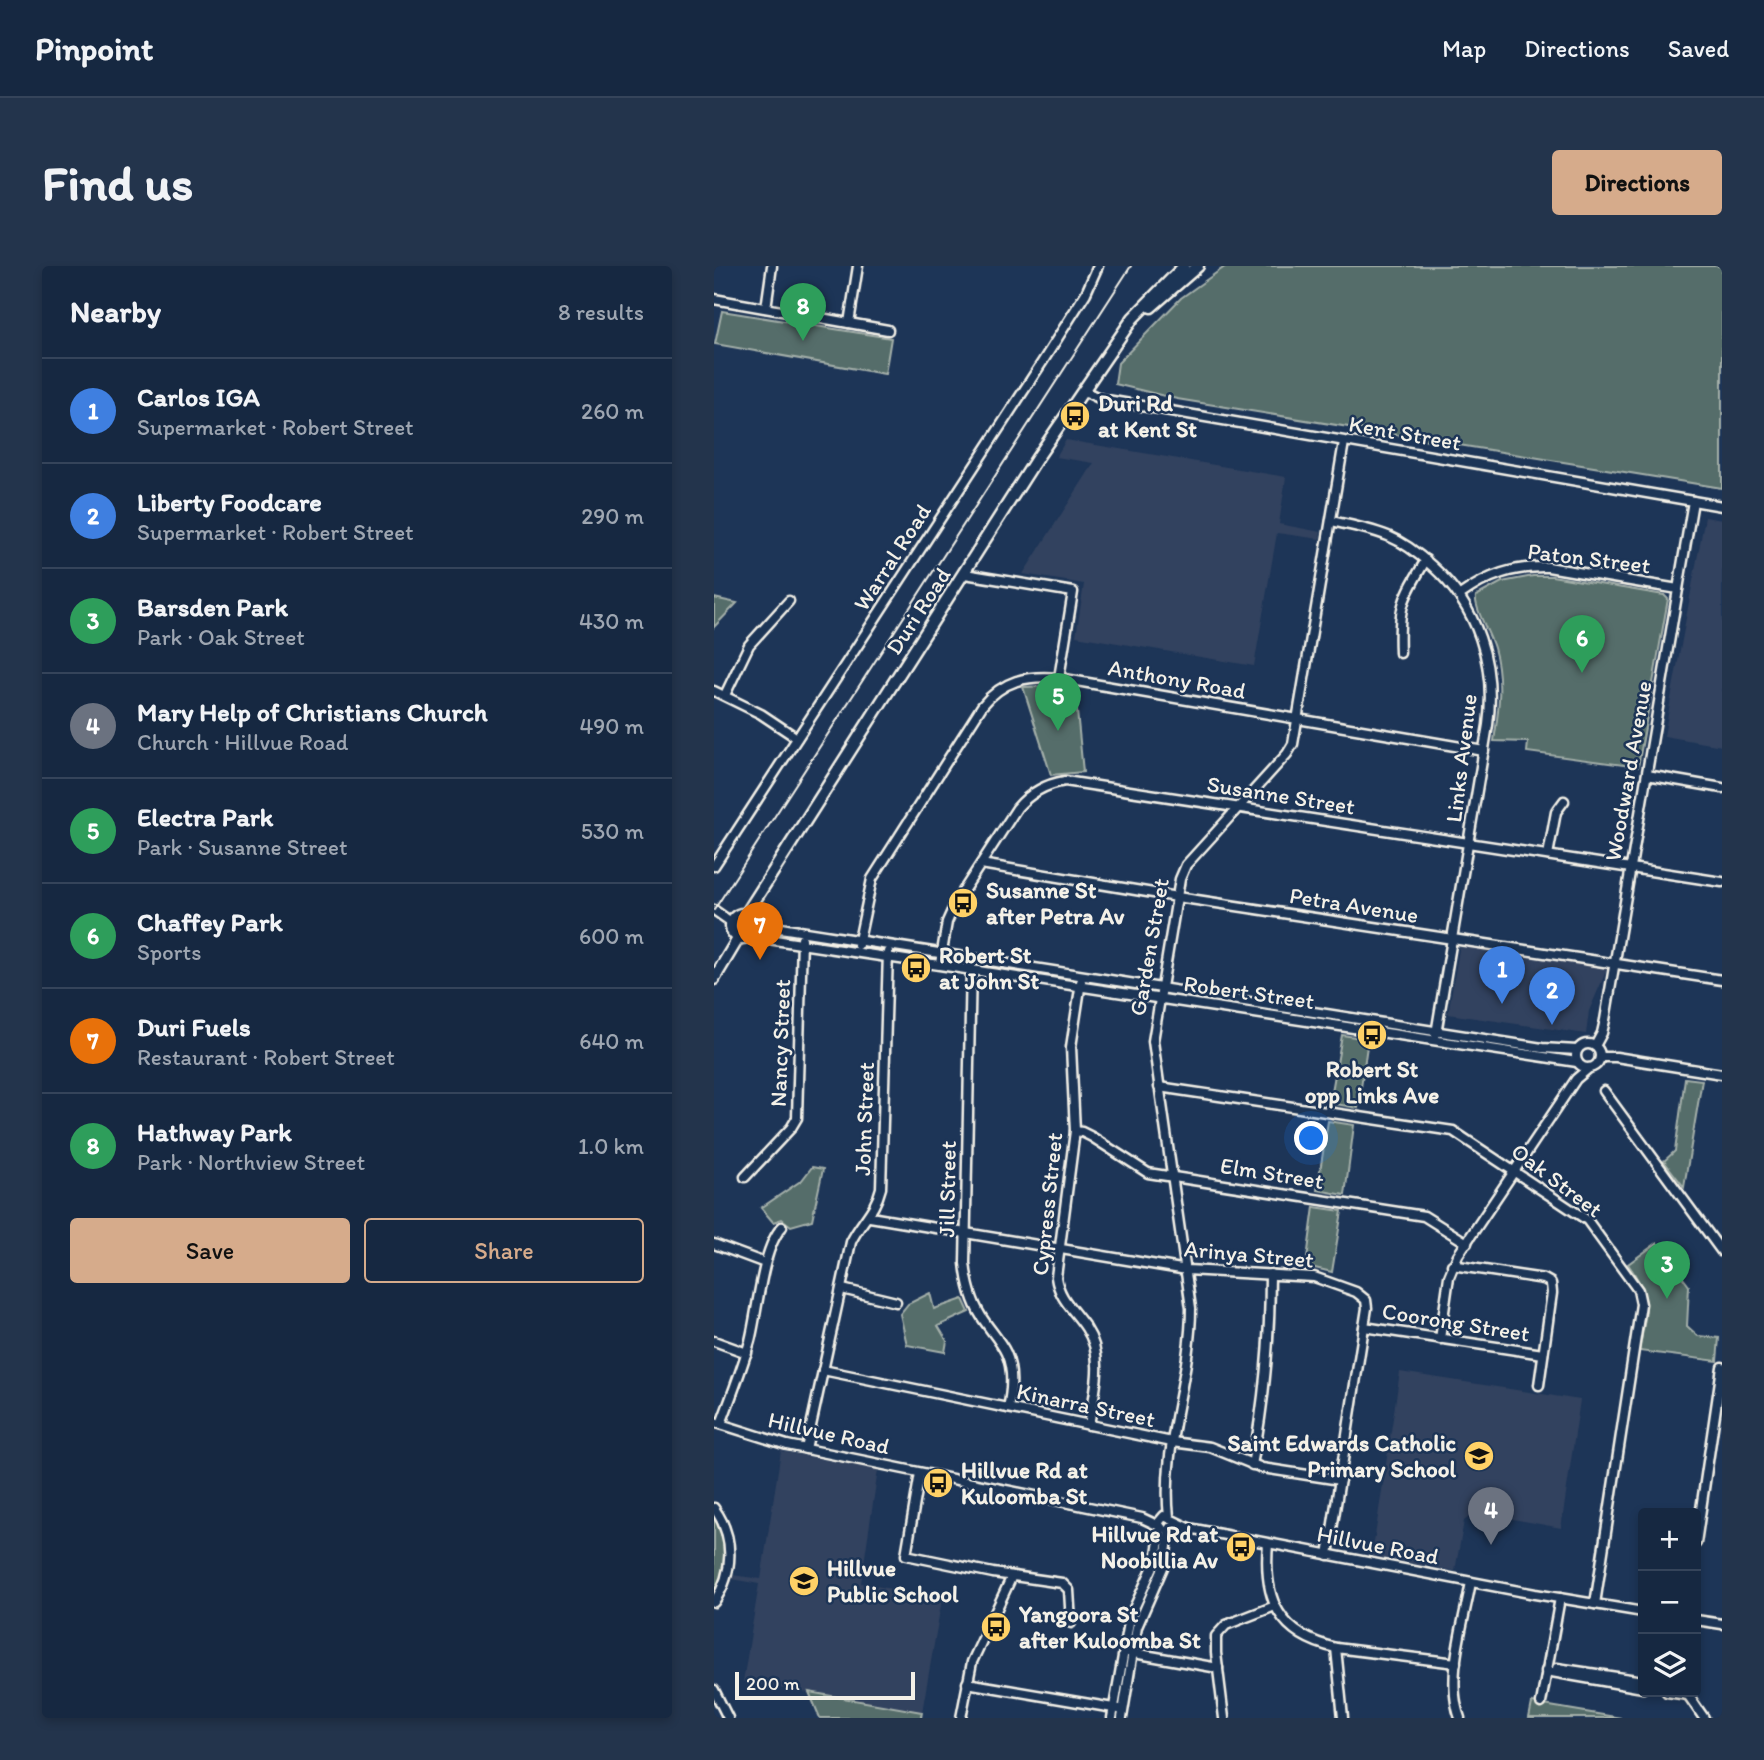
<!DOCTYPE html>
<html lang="en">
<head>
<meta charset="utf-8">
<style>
  :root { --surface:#162841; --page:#23344c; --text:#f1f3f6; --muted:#9ea6b1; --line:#35445a; --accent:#d6ab8b }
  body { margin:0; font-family:Itim,sans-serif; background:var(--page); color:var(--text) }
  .controls { position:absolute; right:21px; bottom:21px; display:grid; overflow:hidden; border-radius:7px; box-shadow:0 4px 10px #0003 }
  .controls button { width:63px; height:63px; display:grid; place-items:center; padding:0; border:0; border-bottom:2px solid var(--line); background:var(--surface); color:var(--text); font:35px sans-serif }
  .scale { position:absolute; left:21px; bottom:18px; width:180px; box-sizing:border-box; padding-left:7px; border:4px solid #f4f1e8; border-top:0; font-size:19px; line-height:24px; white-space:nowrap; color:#f4f1e8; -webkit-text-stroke:5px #1d3557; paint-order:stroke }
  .you { position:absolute; left:598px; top:873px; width:24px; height:24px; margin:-18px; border:5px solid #fff; border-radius:50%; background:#1a73e8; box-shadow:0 0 0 10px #1a73e833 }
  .badge { display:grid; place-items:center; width:46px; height:46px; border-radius:50%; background:var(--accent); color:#fff; font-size:23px; font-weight:700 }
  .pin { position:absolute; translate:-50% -58px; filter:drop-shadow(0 2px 4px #0008) }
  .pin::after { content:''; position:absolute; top:37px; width:24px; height:21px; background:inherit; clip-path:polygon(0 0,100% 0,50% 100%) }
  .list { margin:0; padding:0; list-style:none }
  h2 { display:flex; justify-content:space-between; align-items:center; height:91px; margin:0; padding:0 28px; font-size:30px }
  h2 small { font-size:23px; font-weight:400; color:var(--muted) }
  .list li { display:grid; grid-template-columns:46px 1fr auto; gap:21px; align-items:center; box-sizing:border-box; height:105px; padding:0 28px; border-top:2px solid var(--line) }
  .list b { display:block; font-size:26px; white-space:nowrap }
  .list p { margin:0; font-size:23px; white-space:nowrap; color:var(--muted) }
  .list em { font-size:23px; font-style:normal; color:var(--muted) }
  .actions { display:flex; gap:14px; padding:21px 28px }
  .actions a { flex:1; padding:16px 0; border:2px solid var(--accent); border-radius:7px; text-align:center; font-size:24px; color:var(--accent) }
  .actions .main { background:var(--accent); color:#111 }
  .icon { flex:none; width:38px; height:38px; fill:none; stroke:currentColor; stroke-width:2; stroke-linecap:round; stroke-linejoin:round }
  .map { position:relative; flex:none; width:1008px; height:1452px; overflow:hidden; border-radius:7px }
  header { display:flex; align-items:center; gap:42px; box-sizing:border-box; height:98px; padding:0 35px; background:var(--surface); border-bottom:2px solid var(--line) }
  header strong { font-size:33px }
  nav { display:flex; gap:38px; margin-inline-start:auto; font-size:24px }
  .intro { display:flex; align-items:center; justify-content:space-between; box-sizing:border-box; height:168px; padding:0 42px }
  h1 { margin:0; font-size:49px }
  .button { padding:18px 32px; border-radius:7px; background:var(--accent); color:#111; font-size:24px; font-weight:700 }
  main { display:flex; gap:42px; padding:0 42px }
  aside { flex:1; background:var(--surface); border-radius:7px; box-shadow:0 4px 10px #0003 }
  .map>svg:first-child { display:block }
</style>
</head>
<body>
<header>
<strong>Pinpoint</strong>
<nav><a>Map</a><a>Directions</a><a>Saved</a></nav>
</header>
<div class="intro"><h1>Find us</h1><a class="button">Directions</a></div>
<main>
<aside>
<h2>Nearby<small>8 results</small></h2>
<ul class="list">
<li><span class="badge" style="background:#3f7fe0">1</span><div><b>Carlos IGA</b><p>Supermarket · Robert Street</p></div><em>260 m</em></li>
<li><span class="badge" style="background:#3f7fe0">2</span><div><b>Liberty Foodcare</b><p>Supermarket · Robert Street</p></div><em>290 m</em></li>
<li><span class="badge" style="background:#2e9e5b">3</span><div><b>Barsden Park</b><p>Park · Oak Street</p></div><em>430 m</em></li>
<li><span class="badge" style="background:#6b7280">4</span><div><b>Mary Help of Christians Church</b><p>Church · Hillvue Road</p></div><em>490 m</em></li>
<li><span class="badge" style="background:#2e9e5b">5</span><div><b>Electra Park</b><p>Park · Susanne Street</p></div><em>530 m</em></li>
<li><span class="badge" style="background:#2e9e5b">6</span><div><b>Chaffey Park</b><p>Sports</p></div><em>600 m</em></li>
<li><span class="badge" style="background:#e8710a">7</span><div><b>Duri Fuels</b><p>Restaurant · Robert Street</p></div><em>640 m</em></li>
<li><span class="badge" style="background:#2e9e5b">8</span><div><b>Hathway Park</b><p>Park · Northview Street</p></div><em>1.0 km</em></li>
</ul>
<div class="actions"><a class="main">Save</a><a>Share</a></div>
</aside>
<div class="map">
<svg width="1008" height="1452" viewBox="0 0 1008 1452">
  <rect width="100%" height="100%" fill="#1d3557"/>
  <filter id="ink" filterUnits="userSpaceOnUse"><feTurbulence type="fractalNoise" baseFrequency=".0143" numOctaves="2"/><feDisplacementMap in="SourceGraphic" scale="14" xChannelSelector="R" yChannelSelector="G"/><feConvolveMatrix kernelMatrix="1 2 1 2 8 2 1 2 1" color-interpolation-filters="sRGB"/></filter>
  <g filter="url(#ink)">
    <g fill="#32425f">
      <path d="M352,174L572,211L565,258L607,266L606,273L563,267L540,400L362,370L370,318L309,308L380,197L342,191Z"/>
      <path d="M991,251L1008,254V480L950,470Z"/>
      <path d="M746,678L894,701L875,745L872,768L734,748Z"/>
      <path d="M686,1106L866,1134L847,1262L762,1246L750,1255L741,1305L658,1290Z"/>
      <path d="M67,1185L164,1204L147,1317L228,1333L208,1446L29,1416L45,1318L18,1313V1309L47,1313Z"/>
    </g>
    <g fill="#546d6a" stroke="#a4afa9" stroke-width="2">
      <path d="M512,0H1008V222L463,133L401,118L404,97L467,32Z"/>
      <path d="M8,45L177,72L171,108L1,78Z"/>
      <path d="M819,310H838L950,329L954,333L924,501L813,486L814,476L780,475C785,443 789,413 780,382C776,368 760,342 762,330L788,316Z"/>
      <path d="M0,332L23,337L0,361Z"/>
      <path d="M336,420L361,425L369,506L337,509L309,421Z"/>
      <path d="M628,769L654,773L644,842L616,837Z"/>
      <path d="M971,812L988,814L970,921L950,895L961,885Z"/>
      <path d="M614,855L640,859L631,929L603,924Z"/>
      <path d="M98,901L109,903L98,954L77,960L68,953L59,956L47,942L88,914Z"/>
      <path d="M600,941L628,945L618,1006L592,1000Z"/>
      <path d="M943,977L975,1020L973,1060L984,1070L1005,1072L1003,1095L925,1085C932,1043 940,1035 914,998Z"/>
      <path d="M216,1027L220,1043L249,1033L255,1046L224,1060L233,1075L231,1086L193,1079L186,1048L194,1038Z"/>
      <path d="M0,1245C13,1273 17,1300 0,1327Z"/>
      <path d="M95,1426L208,1446L207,1452H106Z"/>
      <path d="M818,1437L907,1452H815Z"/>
    </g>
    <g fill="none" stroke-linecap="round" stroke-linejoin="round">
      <g stroke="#f4f1e8" stroke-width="13">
        <g id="minor">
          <path d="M0,33L174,64"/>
          <path d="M52,42L58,0"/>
          <path d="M135,57L144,0"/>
          <path d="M370,125L387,133L1008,240"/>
          <path d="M617,255C636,259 656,263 674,270C691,277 705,288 718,300C764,341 782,399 774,459L722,768"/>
          <path d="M251,308L359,326L345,412"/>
          <path d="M746,329C774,309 800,300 834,301L964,323"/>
          <path d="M686,387C684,342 688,333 712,294"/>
          <path d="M0,425L47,448L83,472"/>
          <path d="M11,429L35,379L75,335"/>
          <path d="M933,509L1008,522"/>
          <path d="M834,589L842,546L850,535"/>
          <path d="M267,598L463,631L1008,714"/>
          <path d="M0,600L329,95L372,27L384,0"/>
          <path d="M0,644L17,656"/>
          <path d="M41,658L828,782L863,784"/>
          <path d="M34,670L863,796"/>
          <path d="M144,679L158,613L268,440C289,414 313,409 345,412L770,485"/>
          <path d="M226,698L233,656L242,636L303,542C316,527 332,518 351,515L1008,616"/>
          <path d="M257,698L251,997C253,1016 257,1034 267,1050C275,1063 286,1074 292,1087C300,1105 298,1124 294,1142"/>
          <path d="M367,716L357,781L361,865L342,1011C345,1033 360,1044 372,1062C392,1092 380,1127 375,1159"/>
          <circle cx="874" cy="790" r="12"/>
          <path d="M881,780L888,767L891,754L979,235"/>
          <path d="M886,791H902L1008,808"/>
          <path d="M445,821L739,865L873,954L924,1024L927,1038L881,1338"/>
          <path d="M890,825L1008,986"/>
          <path d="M361,865L368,866L378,871L434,907L710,950L753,977"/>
          <path d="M31,911L77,862L83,852L88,673"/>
          <path d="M156,951L473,1004L600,1011L642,1026L652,1034L653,1042L614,1289"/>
          <path d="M0,978L51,997"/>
          <path d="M738,999L830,1013L837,1017L838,1027L825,1119"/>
          <path d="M128,1023L182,1036"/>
          <path d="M650,1061L829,1088"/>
          <path d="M726,1073L735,1011L744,989L862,813L875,802"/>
          <path d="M0,1075L33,1087"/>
          <path d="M109,1104L458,1176L496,1181L548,1202L626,1214"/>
          <path d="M0,1156L73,1179L428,1252L445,1260"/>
          <path d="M7,1158C17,1131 28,1103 36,1075C44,1044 48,982 68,961"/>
          <path d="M92,1183L137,976C147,955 161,946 167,922L174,686"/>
          <path d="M538,1199C551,1134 556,1074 556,1008"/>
          <path d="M206,1207L192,1289L279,1307L348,1317L355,1324L357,1357"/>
          <path d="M0,1242C21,1271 20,1307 0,1336"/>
          <path d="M455,1251C447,1181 477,1112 477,1042L439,775L466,613L472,599L573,488L579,478L630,176"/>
          <path d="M456,1262H475L821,1328L929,1346"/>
          <path d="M448,1263L444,1257L450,1250L473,1261"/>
          <path d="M982,1277L1008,1101"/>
          <path d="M554,1278C549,1334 565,1369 622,1382L742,1397"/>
          <path d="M982,1354L1008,1358"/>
          <path d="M622,1382L629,1452"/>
          <path d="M414,1386L504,1402"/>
          <path d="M843,1402L929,1415"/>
          <path d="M832,1405L929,1422"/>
          <path d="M253,1417L405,1443"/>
          <path d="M0,1424L14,1452"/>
          <path d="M953,1426L974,1429"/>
          <path d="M972,1426L990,1452"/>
          <path d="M827,1437L846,1332"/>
          <path d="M247,1452L258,1396L298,1310"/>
          <path d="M398,1452L416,1351L442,1294L447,1262"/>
          <path d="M408,1452L423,1361L451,1297L455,1263"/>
          <path d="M510,1452L502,1387V1370L512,1359L561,1340"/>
          <path d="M746,1452C731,1413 750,1356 757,1316"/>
        </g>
      </g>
      <g stroke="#f4f1e8" stroke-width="15">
        <g id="major">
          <path d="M437,41L484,0"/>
          <path d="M32,648L323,192L419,52L470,0"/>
          <circle cx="29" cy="660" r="12"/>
          <path d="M0,713L25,671"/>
        </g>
      </g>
      <use href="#minor" stroke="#1d3557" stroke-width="8"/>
      <use href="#major" stroke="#1d3557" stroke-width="10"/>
      <path stroke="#f4f1e8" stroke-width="2" d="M0,644L417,0"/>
    </g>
  </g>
  <defs>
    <g id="bus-disc" transform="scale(1.575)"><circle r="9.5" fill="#ffd166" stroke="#1d3557"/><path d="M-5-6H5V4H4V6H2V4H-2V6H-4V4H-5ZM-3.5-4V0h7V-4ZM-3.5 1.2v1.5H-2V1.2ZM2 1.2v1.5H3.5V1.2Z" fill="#111"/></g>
    <g id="school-disc" transform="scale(1.575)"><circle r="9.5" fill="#ffd166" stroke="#1d3557"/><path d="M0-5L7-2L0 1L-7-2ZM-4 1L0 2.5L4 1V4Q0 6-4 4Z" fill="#111"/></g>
  </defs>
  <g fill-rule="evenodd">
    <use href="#bus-disc" x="361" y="150"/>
    <use href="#bus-disc" x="249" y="637"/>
    <use href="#bus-disc" x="202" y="702"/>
    <use href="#bus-disc" x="658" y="769"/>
    <use href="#school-disc" x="765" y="1190"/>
    <use href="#bus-disc" x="224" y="1217"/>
    <use href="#bus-disc" x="527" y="1281"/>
    <use href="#school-disc" x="90" y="1315"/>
    <use href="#bus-disc" x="282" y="1361"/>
  </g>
  <g text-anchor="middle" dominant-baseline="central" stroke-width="5" stroke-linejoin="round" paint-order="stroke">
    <g font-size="23" font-weight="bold" fill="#f4f1e8" stroke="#1d3557" text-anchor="start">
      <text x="384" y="137">Duri Rd<tspan x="384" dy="26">at Kent St</tspan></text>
      <text x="272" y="624">Susanne St<tspan x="272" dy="26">after Petra Av</tspan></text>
      <text x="225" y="689">Robert St<tspan x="225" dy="26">at John St</tspan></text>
      <text x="658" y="803" text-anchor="middle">Robert St<tspan x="658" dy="26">opp Links Ave</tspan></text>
      <text x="742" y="1177" text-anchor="end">Saint Edwards Catholic<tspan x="742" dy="26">Primary School</tspan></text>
      <text x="247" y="1204">Hillvue Rd at<tspan x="247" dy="26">Kuloomba St</tspan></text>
      <text x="504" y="1268" text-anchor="end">Hillvue Rd at<tspan x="504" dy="26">Noobillia Av</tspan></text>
      <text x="113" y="1302">Hillvue<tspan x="113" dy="26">Public School</tspan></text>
      <text x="305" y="1348">Yangoora St<tspan x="305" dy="26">after Kuloomba St</tspan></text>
    </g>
    <g font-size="23" fill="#f4f1e8" stroke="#1d3557">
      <text transform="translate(691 167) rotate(10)">Kent Street</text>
      <text transform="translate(178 291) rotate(-57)">Warral Road</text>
      <text transform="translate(875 292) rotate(7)">Paton Street</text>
      <text transform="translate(204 345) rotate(-57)">Duri Road</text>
      <text transform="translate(463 413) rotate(10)">Anthony Road</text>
      <text transform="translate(747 492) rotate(-83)">Links Avenue</text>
      <text transform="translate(914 505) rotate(-80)">Woodward Avenue</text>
      <text transform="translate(567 529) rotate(9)">Susanne Street</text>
      <text transform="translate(640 639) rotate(9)">Petra Avenue</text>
      <text transform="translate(435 681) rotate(-80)">Garden Street</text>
      <text transform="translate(535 726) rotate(8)">Robert Street</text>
      <text transform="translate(66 777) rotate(-88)">Nancy Street</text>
      <text transform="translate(150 853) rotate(-88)">John Street</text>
      <text transform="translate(558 907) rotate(9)">Elm Street</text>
      <text transform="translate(843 914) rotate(37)">Oak Street</text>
      <text transform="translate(233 923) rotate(-89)">Jill Street</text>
      <text transform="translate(333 938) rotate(-84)">Cypress Street</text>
      <text transform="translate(535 988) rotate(5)">Arinya Street</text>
      <text transform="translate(742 1056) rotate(9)">Coorong Street</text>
      <text transform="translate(372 1139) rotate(12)">Kinarra Street</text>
      <text transform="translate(115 1167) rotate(13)">Hillvue Road</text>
      <text transform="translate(664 1279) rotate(11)">Hillvue Road</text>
    </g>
  </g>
</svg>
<div class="controls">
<button>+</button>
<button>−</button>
<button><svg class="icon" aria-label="layers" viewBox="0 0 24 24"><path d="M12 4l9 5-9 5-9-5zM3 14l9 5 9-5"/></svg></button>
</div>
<div class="scale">200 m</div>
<div class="you"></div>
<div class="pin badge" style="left:788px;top:738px;background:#3f7fe0">1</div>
<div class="pin badge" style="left:838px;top:759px;background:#3f7fe0">2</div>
<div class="pin badge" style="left:953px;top:1033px;background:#2e9e5b">3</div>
<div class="pin badge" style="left:777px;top:1279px;background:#6b7280">4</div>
<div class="pin badge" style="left:344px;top:465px;background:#2e9e5b">5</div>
<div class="pin badge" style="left:868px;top:407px;background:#2e9e5b">6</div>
<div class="pin badge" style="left:46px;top:694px;background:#e8710a">7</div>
<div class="pin badge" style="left:89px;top:75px;background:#2e9e5b">8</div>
</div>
</main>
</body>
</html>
